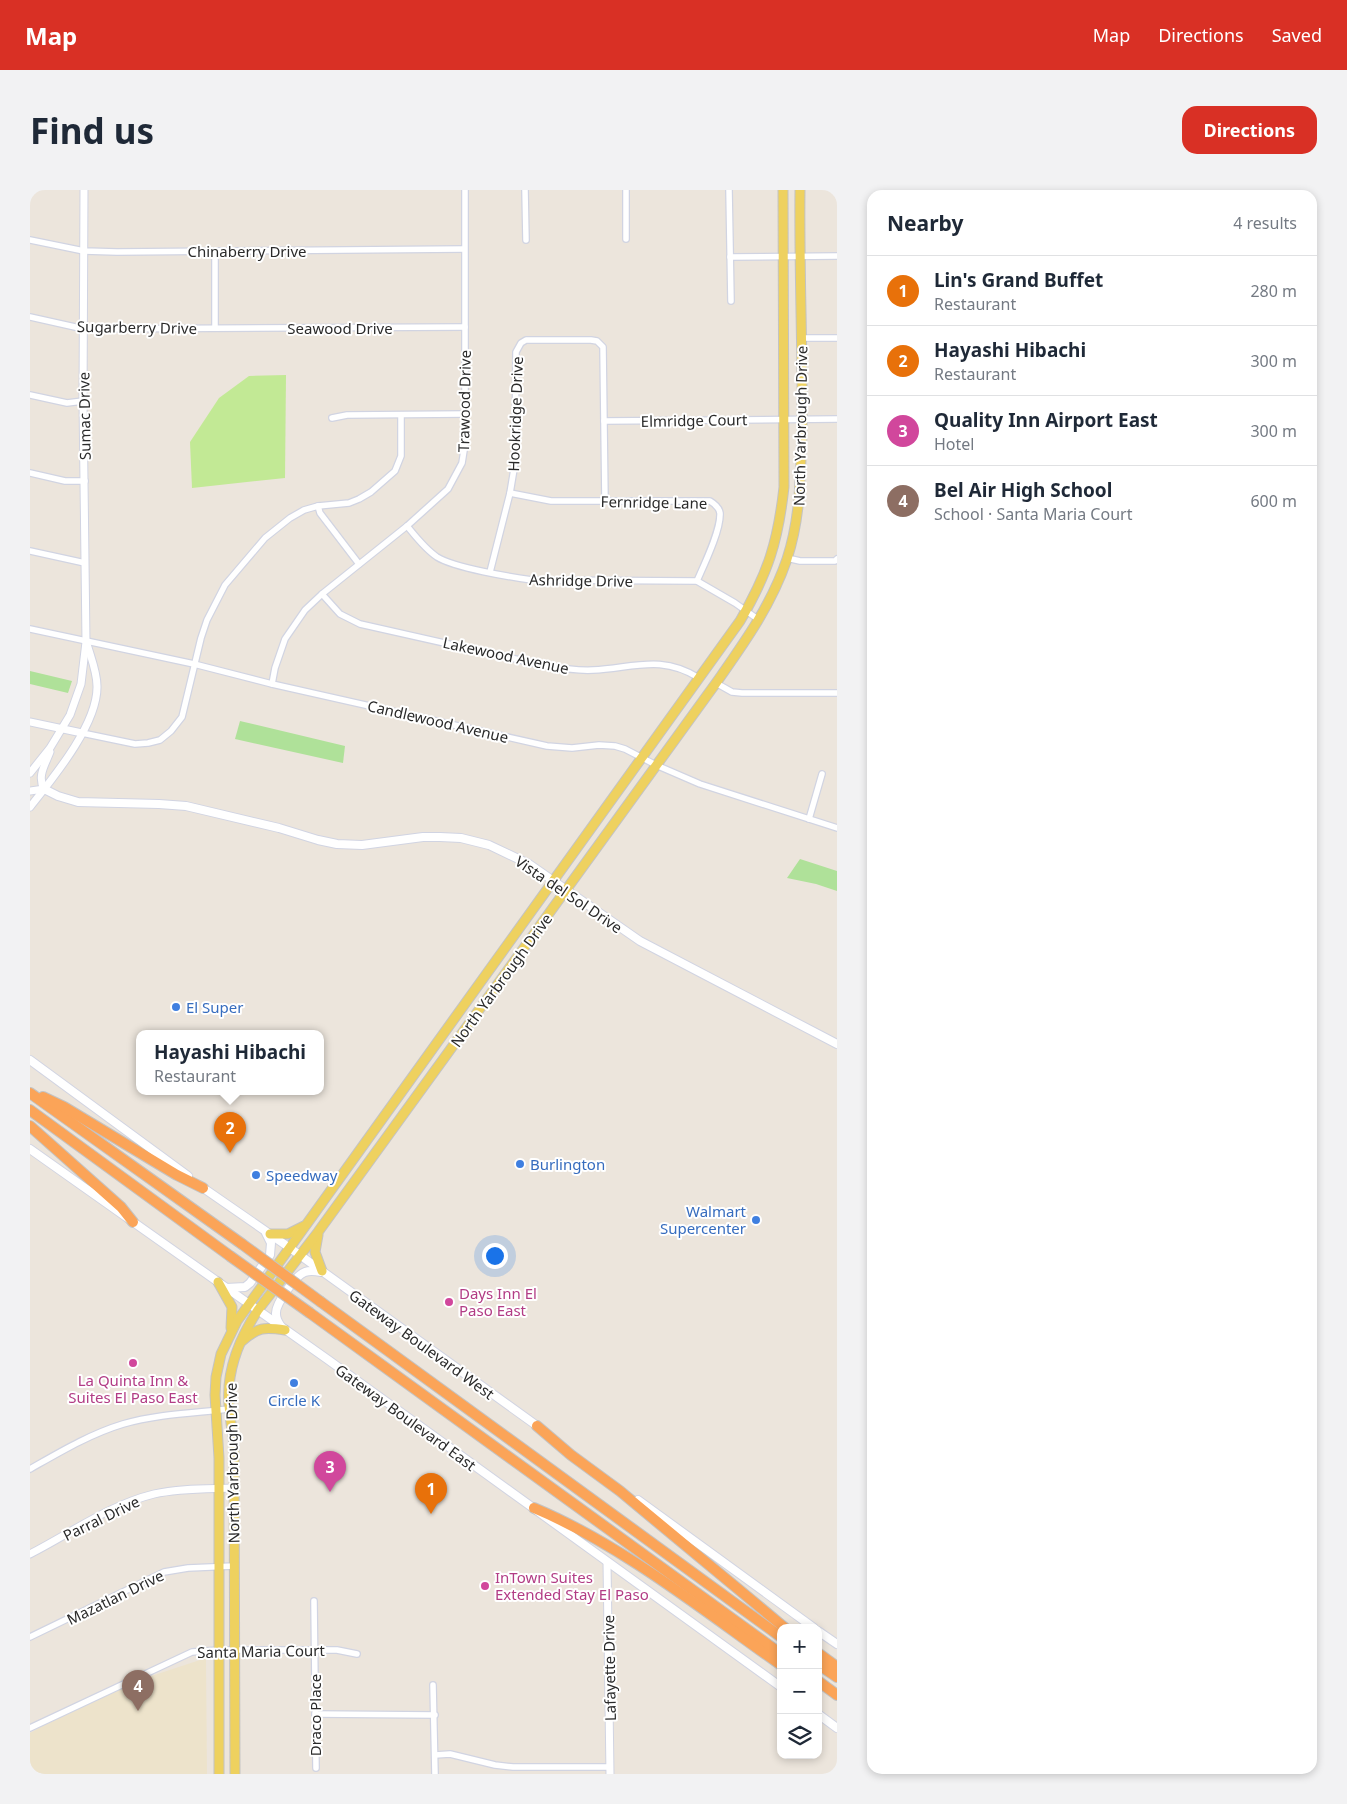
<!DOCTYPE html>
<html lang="en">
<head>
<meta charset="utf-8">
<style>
  :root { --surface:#fff; --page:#f2f2f3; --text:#1f2937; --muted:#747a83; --line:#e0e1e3; --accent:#d93025 }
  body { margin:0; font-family:"Noto Sans",sans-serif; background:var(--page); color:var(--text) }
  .controls { position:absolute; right:15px; bottom:15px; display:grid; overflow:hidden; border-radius:10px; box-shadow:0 2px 8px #0003 }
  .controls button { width:45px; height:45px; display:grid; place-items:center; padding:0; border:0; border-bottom:1px solid var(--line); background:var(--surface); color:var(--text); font:25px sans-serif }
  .you { position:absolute; left:464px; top:1065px; width:18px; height:18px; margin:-12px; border:4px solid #fff; border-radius:50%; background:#1a73e8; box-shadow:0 0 0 8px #1a73e833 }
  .badge { display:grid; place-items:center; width:32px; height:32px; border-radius:50%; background:var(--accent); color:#fff; font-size:16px; font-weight:700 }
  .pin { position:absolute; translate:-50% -41px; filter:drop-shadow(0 1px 2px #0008) }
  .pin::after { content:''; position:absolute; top:26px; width:18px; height:15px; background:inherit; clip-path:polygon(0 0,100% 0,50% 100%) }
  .popup { position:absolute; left:106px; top:840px; width:188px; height:65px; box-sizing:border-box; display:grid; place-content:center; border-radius:10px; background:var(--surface); filter:drop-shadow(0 1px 4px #0005); font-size:16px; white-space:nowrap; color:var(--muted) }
  .popup b { font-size:19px; color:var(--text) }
  .popup::after { content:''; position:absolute; left:50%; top:100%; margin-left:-10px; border:10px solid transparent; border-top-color:var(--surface) }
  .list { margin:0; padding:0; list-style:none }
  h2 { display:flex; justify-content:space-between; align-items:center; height:65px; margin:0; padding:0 20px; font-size:21px }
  h2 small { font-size:16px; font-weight:400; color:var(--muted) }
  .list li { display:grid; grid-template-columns:32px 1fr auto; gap:15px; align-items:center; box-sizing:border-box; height:70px; padding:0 20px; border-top:1px solid var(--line) }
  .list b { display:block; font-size:19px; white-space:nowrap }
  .list p { margin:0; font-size:16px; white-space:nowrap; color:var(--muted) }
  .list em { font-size:16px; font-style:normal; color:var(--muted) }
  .icon { flex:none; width:28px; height:28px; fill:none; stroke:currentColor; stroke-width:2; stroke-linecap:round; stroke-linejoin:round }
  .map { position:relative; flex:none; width:807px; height:1584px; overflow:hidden; border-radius:15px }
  header { display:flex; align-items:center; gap:30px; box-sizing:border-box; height:70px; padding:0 25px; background:var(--accent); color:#fff }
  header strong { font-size:24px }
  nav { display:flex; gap:28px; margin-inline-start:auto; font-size:18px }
  .intro { display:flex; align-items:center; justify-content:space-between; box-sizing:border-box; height:120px; padding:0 30px }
  h1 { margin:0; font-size:35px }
  .button { padding:12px 22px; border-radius:15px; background:var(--accent); color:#fff; font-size:18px; font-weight:700 }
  main { display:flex; gap:30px; padding:0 30px }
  aside { flex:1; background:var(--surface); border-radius:15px; box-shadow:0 2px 8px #0003 }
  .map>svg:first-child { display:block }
</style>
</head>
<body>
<header>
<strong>Map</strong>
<nav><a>Map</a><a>Directions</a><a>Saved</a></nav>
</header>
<div class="intro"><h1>Find us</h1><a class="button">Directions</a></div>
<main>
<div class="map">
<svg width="807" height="1584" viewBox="0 0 807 1584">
  <rect width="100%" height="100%" fill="#ece5dc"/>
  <path fill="#ede3cb" d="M176,1468L177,1584H0V1543L79,1500Z"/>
  <g fill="#afe199">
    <path d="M0,481L42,491L38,503L0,494Z"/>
    <path d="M210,531L315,556L313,573L205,549Z"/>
    <path d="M770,669L807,681V701L786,694L757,688Z"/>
  </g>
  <path fill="#c2e995" d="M256,185L255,288L162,298L160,252L189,208L219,186Z"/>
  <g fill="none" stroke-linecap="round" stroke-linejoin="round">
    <g stroke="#d1d4e2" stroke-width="8">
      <g id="minor">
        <path d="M495,0L496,50"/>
        <path d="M596,0V49"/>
        <path d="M699,0L701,111"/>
        <path d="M0,50L54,61L87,62L434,59"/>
        <path d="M185,61V138"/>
        <path d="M700,67L807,66"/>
        <path d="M0,127L54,139L435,137"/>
        <path d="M771,148H807"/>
        <path d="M0,205L37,213L53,211"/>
        <path d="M302,228L317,225L435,224"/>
        <path d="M574,231L807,229"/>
        <path d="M0,283L35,291H55"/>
        <path d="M480,303L521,311H680C685,314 689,317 690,323C691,340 674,375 667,391"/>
        <path d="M288,316L290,323L329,374"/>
        <path d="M377,336C386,347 395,359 407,367C425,378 480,387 502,390L667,391L705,413L729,430"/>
        <path d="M0,361L55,373"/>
        <path d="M757,368L770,371H805L807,369"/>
        <path d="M460,382L480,303L485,273L486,162L491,153L496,150H561L567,151L573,157L575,311"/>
        <path d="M292,404L310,424L330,434L512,475C529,478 545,481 563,480C603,478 631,464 669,488"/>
        <path d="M0,439L164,474L242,494L517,556L542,558L569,555L585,556L595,559L626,575L670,594L807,638"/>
        <path d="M686,493L702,502L712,503H807"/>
        <path d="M242,494L245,478L255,449L275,420L292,404L377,336L418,299L432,273L435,254V0"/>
        <path d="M52,543L105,554L118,553L130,550L141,541L152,527L171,448L177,430L195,395L235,348L260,328L274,320L288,316L319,313L329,309L341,302L365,281L371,266V225"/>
        <path d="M779,629L792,584"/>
        <path d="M0,1279C30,1262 60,1244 93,1234C127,1224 164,1223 199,1219"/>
        <path d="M284,1411L286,1578"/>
        <path d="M0,1447L134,1382L158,1378L204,1376"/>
        <path d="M403,1495L405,1584"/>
        <path d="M285,1524L405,1525"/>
        <path d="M0,1538L162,1462L188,1460H307L327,1464"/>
        <path d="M405,1565L420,1564L465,1575L483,1577H580"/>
      </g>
    </g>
    <g stroke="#d1d4e2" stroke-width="9">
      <g id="tertiary">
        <path d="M0,532L52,543"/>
        <path d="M0,583L20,558L40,525L51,494L56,452L53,211L54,0"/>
        <path d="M14,599C7,586 15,575 20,562"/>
        <path d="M0,601L14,599"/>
        <path d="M0,617C23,588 68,534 67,496C67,482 61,468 57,454"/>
        <path d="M0,1364C41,1343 79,1315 124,1304C150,1298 178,1299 204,1298"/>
        <path d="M577,1372L580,1584"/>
      </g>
    </g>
    <g stroke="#d1d4e2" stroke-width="10">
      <g id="secondary">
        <path d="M14,599L28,606L48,612L129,614L156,616L249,638L288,650L307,654L332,655L393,647H410L431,648L459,655L499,674L610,751L807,854"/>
        <path d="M0,870L158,986"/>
        <path d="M0,959L297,1169L751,1497"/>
        <path d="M169,995L260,1058L510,1238"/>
        <path d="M196,1098L215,1097L220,1093L240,1065L241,1053L236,1043"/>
        <path d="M250,1135C248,1132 246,1128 246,1124C245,1114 266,1085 275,1082C280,1080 286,1081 291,1082"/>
        <path d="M608,1310L784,1438"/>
        <path d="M788,1441L807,1454"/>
        <path d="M788,1524L807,1538"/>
      </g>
    </g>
    <g stroke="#c3c3c3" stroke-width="11">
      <g id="primary">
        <path d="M240,1044H258L274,1036"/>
        <path d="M288,1045L285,1062L292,1081"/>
        <path d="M188,1092L202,1117L201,1138"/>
        <path d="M212,1151C228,1137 234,1137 255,1140"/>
        <path d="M189,1584V1268L185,1205L186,1187L191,1164L207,1131L710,431C738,383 748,352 754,297L753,0"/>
        <path d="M205,1584L204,1254C202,1241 200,1228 199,1215C196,1180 209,1149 228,1120L288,1042L686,493C714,453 741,416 757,369C771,326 770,287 772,242C773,161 769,81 770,0"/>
      </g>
    </g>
    <g stroke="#c3c3c3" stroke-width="12">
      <g id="motorway">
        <path d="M0,903L212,1054"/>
        <path d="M13,907L34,917L147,985L173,998"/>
        <path d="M0,920L200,1066"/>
        <path d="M0,936L91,1017L103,1032"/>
        <path d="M291,1112L751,1447"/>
        <path d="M280,1123L751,1464"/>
        <path d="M507,1236L541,1265L590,1301L755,1438"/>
        <path d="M504,1318C592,1355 673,1420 751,1475"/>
        <path d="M788,1463L807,1477"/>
        <path d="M788,1474L807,1487"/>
        <path d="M788,1491L807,1505"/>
      </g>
    </g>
    <use href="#minor" stroke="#fff" stroke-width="5.5"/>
    <use href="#tertiary" stroke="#fff" stroke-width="7"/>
    <use href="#secondary" stroke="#fff" stroke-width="8"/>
    <use href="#primary" stroke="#eed15f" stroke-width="9"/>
    <use href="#motorway" stroke="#fba458" stroke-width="10"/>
    <g stroke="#c3c3c3" stroke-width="12" stroke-linecap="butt">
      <g id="motorway-bridge">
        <path d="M212,1054L291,1112"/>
        <path d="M200,1066L280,1123"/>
      </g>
    </g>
    <use href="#motorway-bridge" stroke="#fba458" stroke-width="10"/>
  </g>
  <g fill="#3f7fe0" stroke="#fff" stroke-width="2">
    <circle cx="146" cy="817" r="5"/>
    <circle cx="490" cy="974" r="5"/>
    <circle cx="226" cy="985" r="5"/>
    <circle cx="726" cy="1030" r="5"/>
    <circle cx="264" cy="1193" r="5"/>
  </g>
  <g fill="#d1479c" stroke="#fff" stroke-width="2">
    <circle cx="419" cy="1112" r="5"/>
    <circle cx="103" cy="1173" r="5"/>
    <circle cx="455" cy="1396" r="5"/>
  </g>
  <g text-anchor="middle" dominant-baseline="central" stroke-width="4" stroke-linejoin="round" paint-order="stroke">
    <g font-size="15" fill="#2a2a2a" stroke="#fff">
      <text x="217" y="61">Chinaberry Drive</text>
      <text transform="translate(107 137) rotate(1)">Sugarberry Drive</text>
      <text x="310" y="138">Seawood Drive</text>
      <text transform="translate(434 211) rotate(-89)">Trawood Drive</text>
      <text transform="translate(485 224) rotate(-88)">Hookridge Drive</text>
      <text transform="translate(54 226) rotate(-91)">Sumac Drive</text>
      <text transform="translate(664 230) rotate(-1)">Elmridge Court</text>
      <text transform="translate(770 236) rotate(-89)">North Yarbrough Drive</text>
      <text transform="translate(624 312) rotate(1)">Fernridge Lane</text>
      <text transform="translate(551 390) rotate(1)">Ashridge Drive</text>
      <text transform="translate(476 465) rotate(12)">Lakewood Avenue</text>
      <text transform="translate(408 531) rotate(13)">Candlewood Avenue</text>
      <text transform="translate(539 704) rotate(34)">Vista del Sol Drive</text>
      <text transform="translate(471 790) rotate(-54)">North Yarbrough Drive</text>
      <text transform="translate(392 1154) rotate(36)">Gateway Boulevard West</text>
      <text transform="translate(376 1227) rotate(36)">Gateway Boulevard East</text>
      <text transform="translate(202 1273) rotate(-91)">North Yarbrough Drive</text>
      <text transform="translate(71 1328) rotate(-26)">Parral Drive</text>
      <text transform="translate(85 1407) rotate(-26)">Mazatlan Drive</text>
      <text transform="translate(231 1461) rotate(-1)">Santa Maria Court</text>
      <text transform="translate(579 1478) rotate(-91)">Lafayette Drive</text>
      <text transform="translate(285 1525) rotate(-90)">Draco Place</text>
    </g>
    <g font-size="15" fill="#366cbe" stroke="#fff" text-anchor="start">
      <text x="156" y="817">El Super</text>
      <text x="500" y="974">Burlington</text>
      <text x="236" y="985">Speedway</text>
      <text x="716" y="1021" text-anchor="end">Walmart<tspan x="716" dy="17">Supercenter</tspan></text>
      <text x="264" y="1210" text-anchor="middle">Circle K</text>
    </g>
    <g font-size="15" fill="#b23c85" stroke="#fff" text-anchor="start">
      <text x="429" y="1103">Days Inn El<tspan x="429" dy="17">Paso East</tspan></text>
      <text x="103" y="1190" text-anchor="middle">La Quinta Inn &amp;<tspan x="103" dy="17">Suites El Paso East</tspan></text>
      <text x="465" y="1387">InTown Suites<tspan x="465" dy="17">Extended Stay El Paso</tspan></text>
    </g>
  </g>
</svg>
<div class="controls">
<button>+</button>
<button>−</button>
<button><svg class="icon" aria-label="layers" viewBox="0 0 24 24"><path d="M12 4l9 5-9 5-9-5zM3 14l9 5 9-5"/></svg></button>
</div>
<div class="you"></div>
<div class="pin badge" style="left:401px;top:1324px;background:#e8710a">1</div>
<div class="pin badge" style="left:200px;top:963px;background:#e8710a">2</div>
<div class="popup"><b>Hayashi Hibachi</b>Restaurant</div>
<div class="pin badge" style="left:300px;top:1302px;background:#d1479c">3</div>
<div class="pin badge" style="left:108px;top:1521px;background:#8d6e63">4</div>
</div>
<aside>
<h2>Nearby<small>4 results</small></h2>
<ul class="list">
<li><span class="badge" style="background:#e8710a">1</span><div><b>Lin's Grand Buffet</b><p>Restaurant</p></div><em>280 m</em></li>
<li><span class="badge" style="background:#e8710a">2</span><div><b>Hayashi Hibachi</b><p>Restaurant</p></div><em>300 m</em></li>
<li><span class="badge" style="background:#d1479c">3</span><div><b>Quality Inn Airport East</b><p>Hotel</p></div><em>300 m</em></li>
<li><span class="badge" style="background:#8d6e63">4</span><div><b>Bel Air High School</b><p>School · Santa Maria Court</p></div><em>600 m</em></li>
</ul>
</aside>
</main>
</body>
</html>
